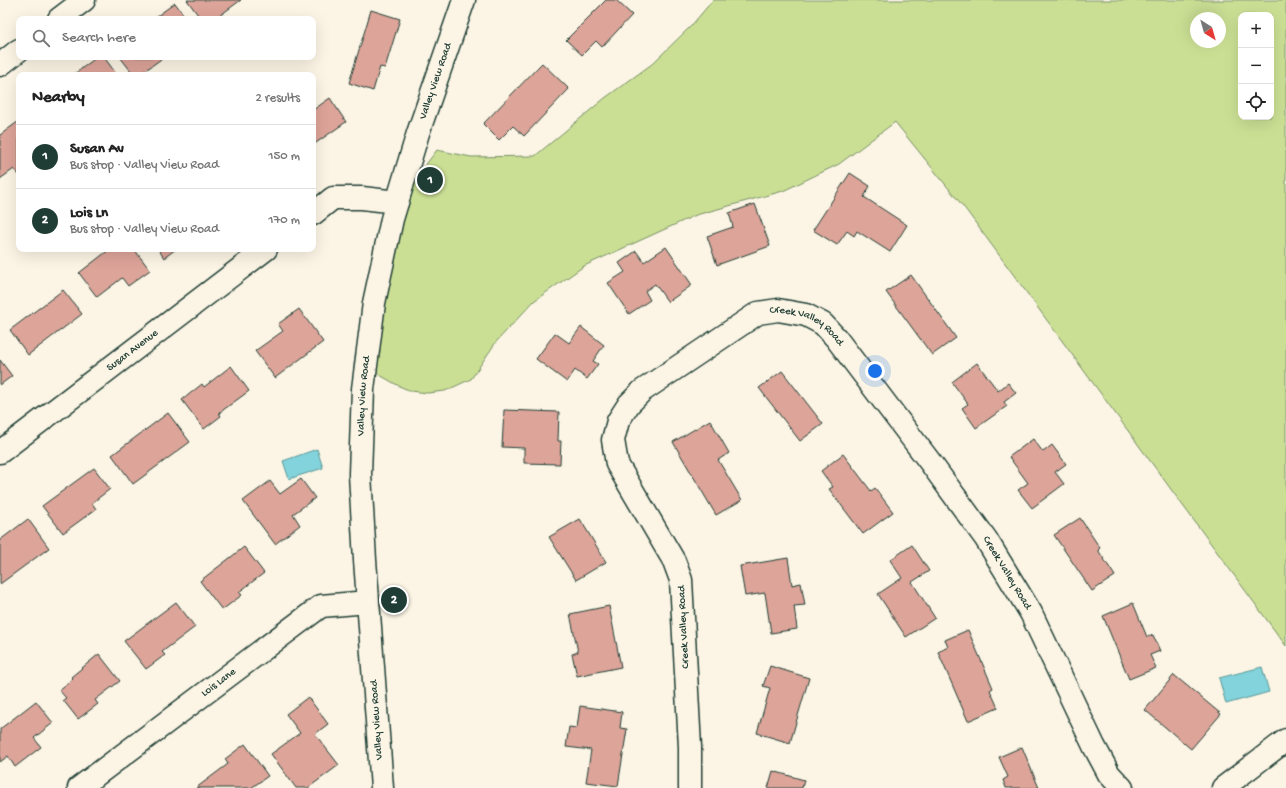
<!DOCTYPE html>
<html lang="en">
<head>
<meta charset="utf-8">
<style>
  :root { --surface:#fff; --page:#f6f6f6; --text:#222; --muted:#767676; --line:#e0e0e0; --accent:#1f3d34 }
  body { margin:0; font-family:"Gochi Hand",sans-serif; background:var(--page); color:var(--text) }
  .controls { position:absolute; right:12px; top:12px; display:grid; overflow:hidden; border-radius:8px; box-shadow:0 4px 16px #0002 }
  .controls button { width:36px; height:36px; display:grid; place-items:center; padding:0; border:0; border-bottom:1px solid var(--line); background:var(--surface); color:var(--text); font:20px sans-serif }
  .compass { position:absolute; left:1190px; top:12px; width:36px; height:36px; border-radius:50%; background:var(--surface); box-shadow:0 4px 16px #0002; rotate:143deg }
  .you { position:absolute; left:875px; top:371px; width:14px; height:14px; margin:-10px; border:3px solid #fff; border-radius:50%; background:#1a73e8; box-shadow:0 0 0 6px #1a73e833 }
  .badge { display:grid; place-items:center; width:26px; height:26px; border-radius:50%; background:var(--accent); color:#fff; font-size:13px; font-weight:700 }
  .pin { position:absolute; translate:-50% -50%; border:2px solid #fff; box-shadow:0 1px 4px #0006 }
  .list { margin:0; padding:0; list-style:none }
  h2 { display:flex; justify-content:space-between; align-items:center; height:52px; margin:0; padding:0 16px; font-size:17px }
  h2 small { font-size:13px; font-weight:400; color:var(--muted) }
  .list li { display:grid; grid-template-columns:26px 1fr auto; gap:12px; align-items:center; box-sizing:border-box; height:64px; padding:0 16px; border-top:1px solid var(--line) }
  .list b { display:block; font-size:15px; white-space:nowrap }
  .list p { margin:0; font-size:13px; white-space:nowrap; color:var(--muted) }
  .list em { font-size:13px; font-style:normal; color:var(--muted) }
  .icon { flex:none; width:22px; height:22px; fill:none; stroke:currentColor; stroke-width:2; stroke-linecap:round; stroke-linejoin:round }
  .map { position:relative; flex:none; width:1286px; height:788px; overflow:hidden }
  .search { position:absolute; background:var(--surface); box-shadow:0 4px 16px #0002; left:16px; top:16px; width:300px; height:44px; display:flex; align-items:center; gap:10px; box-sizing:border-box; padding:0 14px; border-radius:8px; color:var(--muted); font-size:15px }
  .panel { position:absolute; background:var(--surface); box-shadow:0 4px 16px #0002; left:16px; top:72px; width:300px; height:180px; border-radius:8px }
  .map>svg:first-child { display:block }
</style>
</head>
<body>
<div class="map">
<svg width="1286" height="788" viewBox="0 0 1286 788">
  <rect width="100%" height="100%" fill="#fcf5e5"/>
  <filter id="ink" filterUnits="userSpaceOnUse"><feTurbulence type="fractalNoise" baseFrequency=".025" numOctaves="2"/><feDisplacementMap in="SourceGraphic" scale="8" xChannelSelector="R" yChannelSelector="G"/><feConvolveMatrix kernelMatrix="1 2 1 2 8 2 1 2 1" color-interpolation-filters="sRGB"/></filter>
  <g filter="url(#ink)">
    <path fill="#cbdf94" stroke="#758e64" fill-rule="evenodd" d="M713,0H1286V646L966,210L895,122L839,164L783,191L696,215L584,266L534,301L496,342L471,379L445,391L428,393L411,391L399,386L378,374L368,355L397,202L437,150L471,157L535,156L605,98L652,64L691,26ZM1241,15H1271V117H1241ZM1196,18H1220V42H1196Z"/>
    <g fill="#82d3db" stroke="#5a9798">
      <path d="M317,449L323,468L289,479L283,461Z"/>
      <path d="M1262,667L1269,692L1226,704L1219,678Z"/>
    </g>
    <g fill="#dda499" stroke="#1f3d34">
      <path d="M187,0H241L215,19H201Z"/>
      <path d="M606,0H616L632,15L602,47L596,41L582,55L566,40Z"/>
      <path d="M175,3L187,19H153Z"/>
      <path d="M371,10L400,19L385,68L380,67L373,91L349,83Z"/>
      <path d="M97,57H104L117,75H73Z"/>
      <path d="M120,57H164L139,75H134Z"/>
      <path d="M542,63L569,89L524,136L513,126L499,140L483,124Z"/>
      <path d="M330,98L346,122L313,145V110Z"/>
      <path d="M19,121V175L14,169L0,179V135Z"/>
      <path d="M850,173L870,186L864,197L907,225L890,252L857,231L854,236L847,231L837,245L813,230Z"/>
      <path d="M755,204L770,246L717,265L707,236L733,227L729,213Z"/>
      <path d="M666,247L692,285L668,302L655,284L645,291L650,300L629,314L608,283L625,272L619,263L636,251L644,262Z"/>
      <path d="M110,249H134L150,270L128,286L122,278L97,297L79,273Z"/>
      <path d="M158,249H176L164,258Z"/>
      <path d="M911,275L956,338L932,355L886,292Z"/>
      <path d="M63,290L82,314L28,355L10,330Z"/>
      <path d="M299,309L323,342L275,378L255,351L283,331L278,324Z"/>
      <path d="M581,327L604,345L593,361L598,364L587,379L575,370L567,382L536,359L555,333L569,343Z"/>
      <path d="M0,360L12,376L0,385Z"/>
      <path d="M977,363L998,391L1008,383L1016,393L1004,402L1007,406L976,428L962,408L968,404L952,382Z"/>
      <path d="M231,366L249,391L219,413L221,416L204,429L182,400L202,384L204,387Z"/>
      <path d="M782,371L823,424L800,441L759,388Z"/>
      <path d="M504,410L559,412L558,441H561L560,464L524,463V448L502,447Z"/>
      <path d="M168,413L190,442L133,484L112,455Z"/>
      <path d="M710,420L729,453L718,460L742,500L716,515L673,442Z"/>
      <path d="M1033,439L1043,452L1052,445L1066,464L1055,472L1064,484L1032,508L1018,490L1028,483L1009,457Z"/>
      <path d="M843,454L871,491L875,488L893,512L863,534L829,489L833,487L821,471Z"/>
      <path d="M94,468L110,489L92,503L96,509L63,533L42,506Z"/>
      <path d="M301,479L315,498L293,514L300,525L275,544L243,501L270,481L280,494Z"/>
      <path d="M1080,518L1100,548L1098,550L1115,576L1092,591L1054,535Z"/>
      <path d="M28,519L49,548L0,584V540Z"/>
      <path d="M580,519L606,562L576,580L549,537Z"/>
      <path d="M912,545L929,571L912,582L935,618L906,637L878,594L902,578L890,560Z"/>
      <path d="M244,547L264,573L239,592L242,595L222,610L200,581Z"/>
      <path d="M788,558L792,585L801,583L805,605L794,606L797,629L771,633L765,593L745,596L740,566Z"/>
      <path d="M176,602L195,627L162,652L165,655L146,669L124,641Z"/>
      <path d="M1133,603L1147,637L1153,635L1160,651L1150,655L1156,668L1129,679L1103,616Z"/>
      <path d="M609,606L621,667L577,676L572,654L578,652L570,614Z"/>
      <path d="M968,630L993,688L990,690L998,708L968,721L938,652L948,647L945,640Z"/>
      <path d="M99,654L120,681L95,700L98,704L78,719L63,700L66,698L59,690L73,679L71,677Z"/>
      <path d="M770,666L809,678L790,743L757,733L770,688L763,686Z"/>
      <path d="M1174,675L1221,714L1191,749L1145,710Z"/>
      <path d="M308,697L328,724L315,734L339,765L308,788H296L271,754L300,733L286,714Z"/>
      <path d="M36,701L53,723L34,738L41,747L15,767L8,756L0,762V729Z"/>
      <path d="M580,706L622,712L620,728L627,729L618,786L586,782L591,750L566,747L569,727L577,728Z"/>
      <path d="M245,744L268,776L251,788H196L228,764L225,759Z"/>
      <path d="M1022,747L1039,788H1006L1003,780L1008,777L999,757Z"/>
      <path d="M773,771L804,780L802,788H768Z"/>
    </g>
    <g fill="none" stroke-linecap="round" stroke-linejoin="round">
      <g stroke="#1f3d34" stroke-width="25">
        <g id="minor">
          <path d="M59,19L84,0"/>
          <path d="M0,65L19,50"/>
          <path d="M313,214L333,198H362L397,202"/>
          <path id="s1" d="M0,452L266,249"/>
          <path id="s2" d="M79,788L321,606L368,602"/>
          <path id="s3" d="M382,788L365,560L360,474L363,389L374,303L392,219L418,133L464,0"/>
          <path id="s4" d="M690,788V747L681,580L674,561L617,464L613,440L618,421L629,404L642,391L758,313L778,310L806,315L823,324L836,338L930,462L986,539L1031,613L1094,746L1109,774L1122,788"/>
          <path d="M1223,788L1286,740"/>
        </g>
      </g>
      <use href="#minor" stroke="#fcf5e5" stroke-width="22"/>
    </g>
  </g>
  <g text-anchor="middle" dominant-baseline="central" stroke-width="3.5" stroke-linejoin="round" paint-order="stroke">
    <g font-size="11" fill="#1f3d34" stroke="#fcf5e5">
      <text stroke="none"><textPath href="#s3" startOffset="717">Valley View Road</textPath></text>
      <text stroke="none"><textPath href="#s4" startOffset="617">Creek Valley Road</textPath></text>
      <text stroke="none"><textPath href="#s1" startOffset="167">Susan Avenue</textPath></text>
      <text stroke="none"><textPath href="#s3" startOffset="393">Valley View Road</textPath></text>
      <text stroke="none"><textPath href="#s4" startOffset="941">Creek Valley Road</textPath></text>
      <text transform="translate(684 627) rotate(-93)">Creek Valley Road</text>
      <text stroke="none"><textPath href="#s2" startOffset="175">Lois Lane</textPath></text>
      <text transform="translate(377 720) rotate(-94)">Valley View Road</text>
    </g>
  </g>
</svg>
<div class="controls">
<button>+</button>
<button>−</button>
<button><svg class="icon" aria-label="locate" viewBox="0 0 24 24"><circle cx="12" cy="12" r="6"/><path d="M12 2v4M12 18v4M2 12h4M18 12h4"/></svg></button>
</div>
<svg class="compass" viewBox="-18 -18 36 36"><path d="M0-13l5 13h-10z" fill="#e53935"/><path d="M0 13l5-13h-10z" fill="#767676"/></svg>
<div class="you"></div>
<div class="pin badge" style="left:430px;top:180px">1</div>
<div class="pin badge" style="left:394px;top:600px">2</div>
<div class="search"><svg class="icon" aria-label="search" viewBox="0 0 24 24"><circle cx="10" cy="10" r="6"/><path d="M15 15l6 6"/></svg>Search here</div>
<section class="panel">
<h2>Nearby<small>2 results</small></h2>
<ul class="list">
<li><span class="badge">1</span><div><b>Susan Av</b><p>Bus stop · Valley View Road</p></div><em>150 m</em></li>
<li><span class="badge">2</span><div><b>Lois Ln</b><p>Bus stop · Valley View Road</p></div><em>170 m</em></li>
</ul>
</section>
</div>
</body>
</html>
